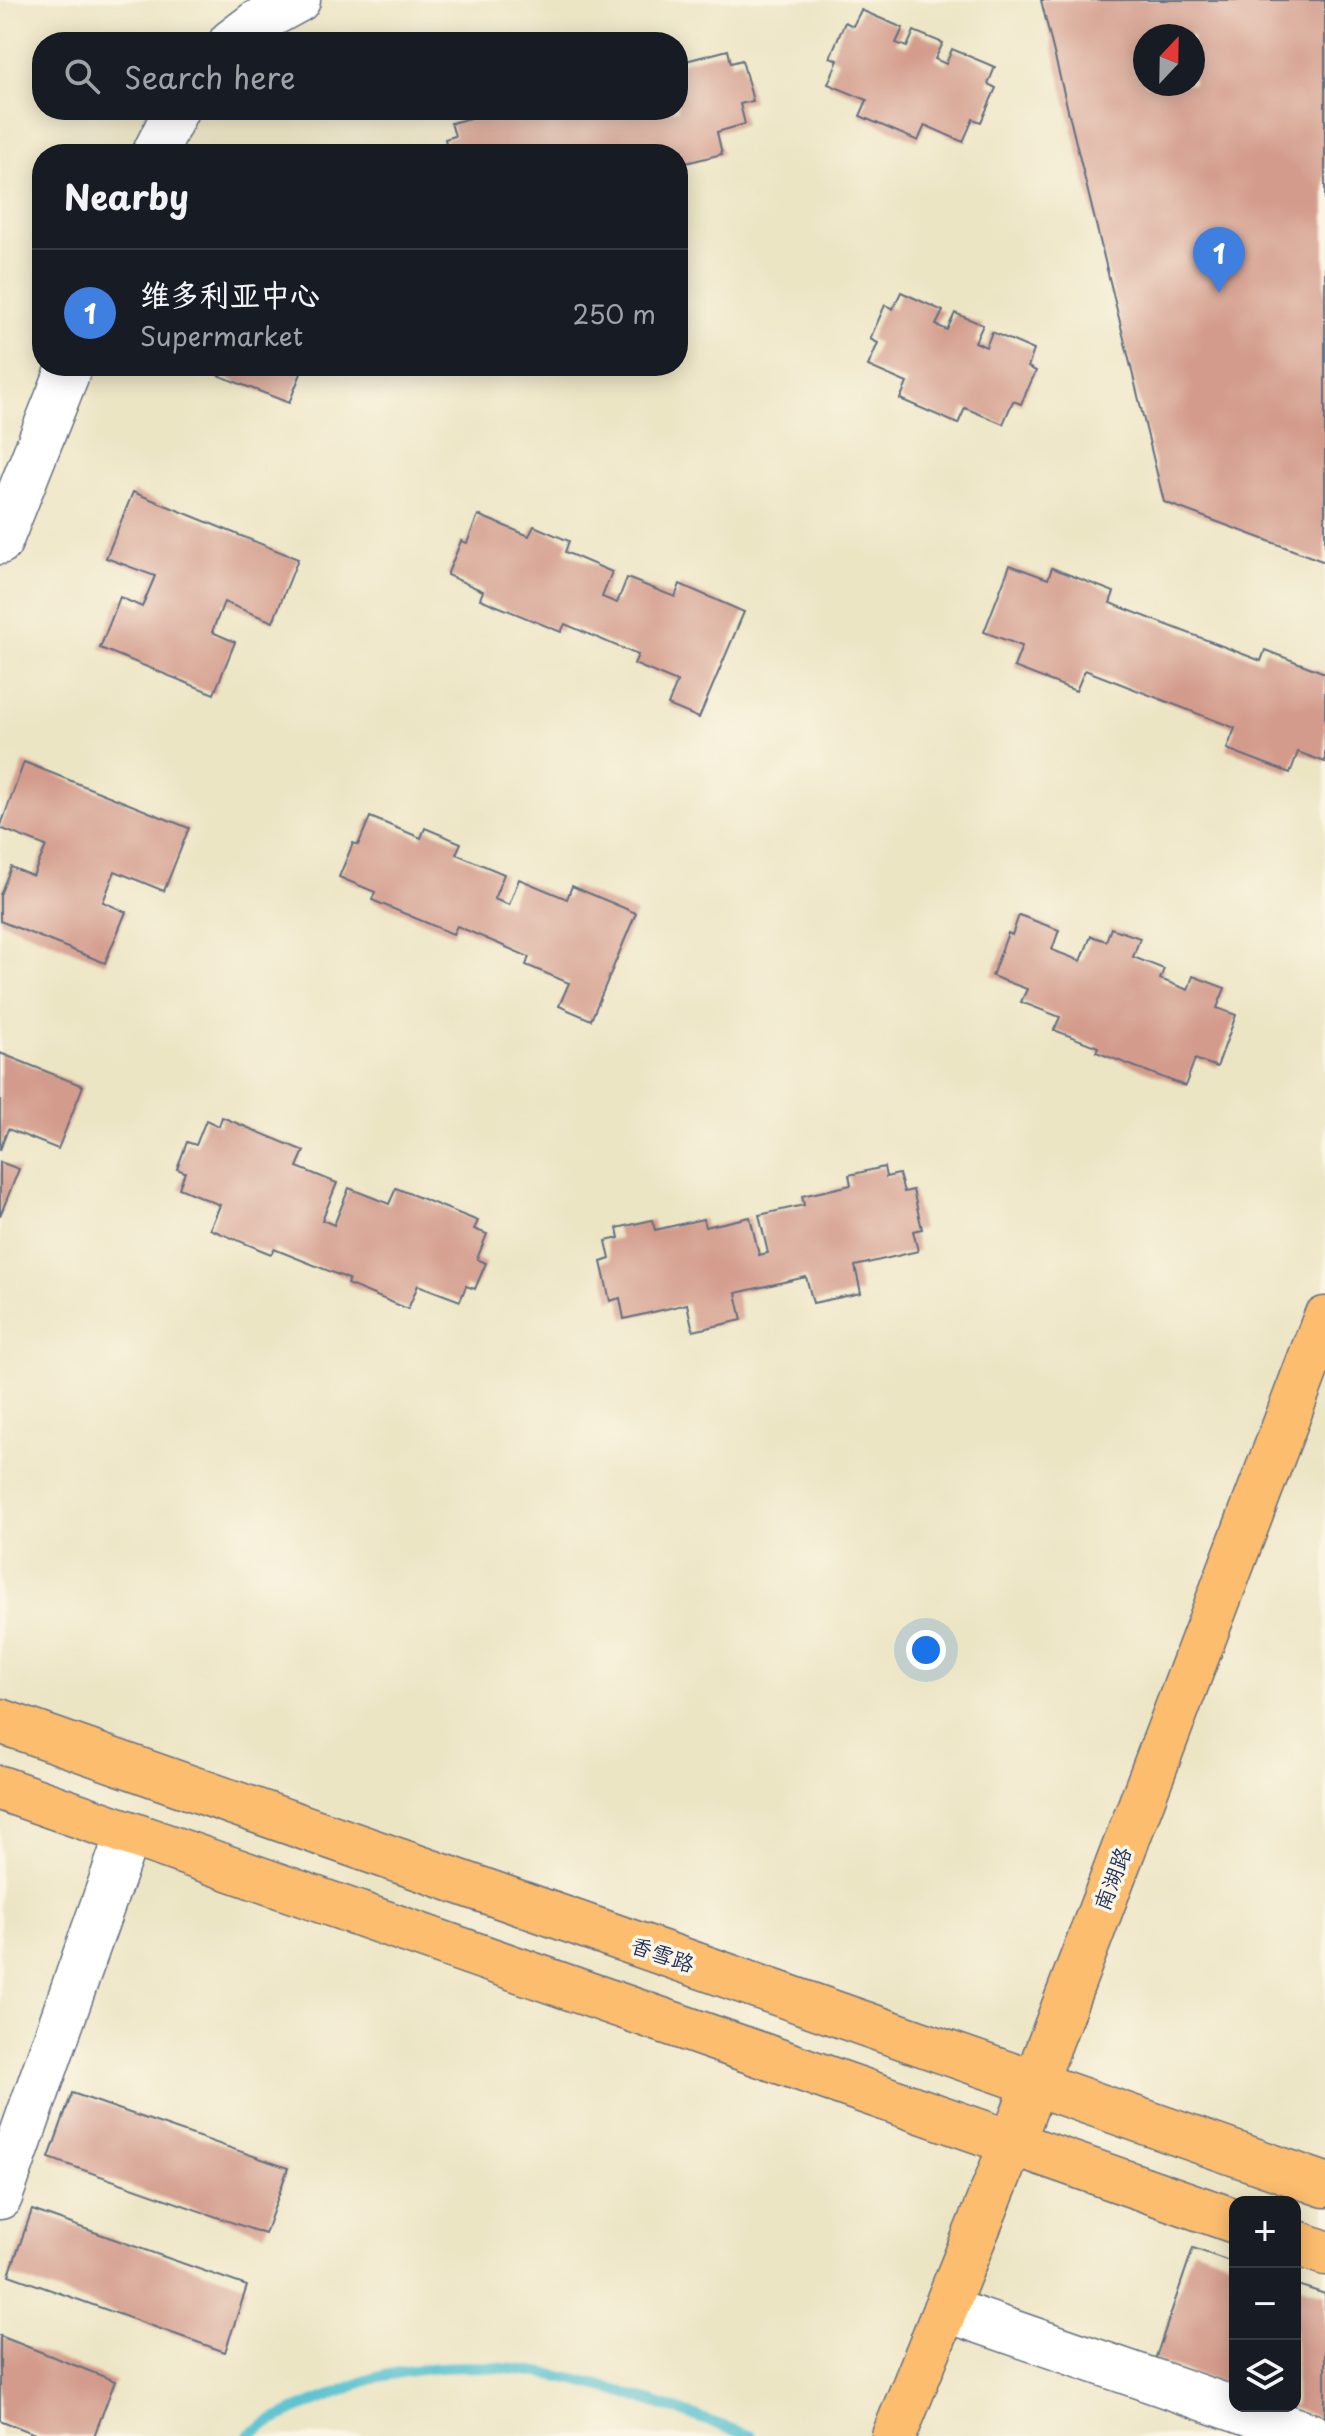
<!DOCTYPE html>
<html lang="en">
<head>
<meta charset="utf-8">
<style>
  :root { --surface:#171b24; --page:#242831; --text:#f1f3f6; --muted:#9ea1a6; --line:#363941; --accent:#0f766e }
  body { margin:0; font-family:"Playpen Sans","LXGW WenKai TC",sans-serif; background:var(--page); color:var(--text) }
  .controls { position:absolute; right:24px; bottom:24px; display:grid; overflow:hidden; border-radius:16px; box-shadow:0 4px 20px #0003 }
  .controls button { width:72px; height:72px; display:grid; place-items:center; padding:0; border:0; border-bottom:2px solid var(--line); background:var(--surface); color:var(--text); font:40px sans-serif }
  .compass { position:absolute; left:1133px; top:24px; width:72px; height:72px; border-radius:50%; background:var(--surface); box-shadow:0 4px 20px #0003; rotate:22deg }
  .you { position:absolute; left:926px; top:1650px; width:28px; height:28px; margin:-20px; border:6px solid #fff; border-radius:50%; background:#1a73e8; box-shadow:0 0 0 12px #1a73e833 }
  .badge { display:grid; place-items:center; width:52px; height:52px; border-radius:50%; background:var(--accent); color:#fff; font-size:26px; font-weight:700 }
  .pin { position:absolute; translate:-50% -66px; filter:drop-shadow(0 2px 4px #0008) }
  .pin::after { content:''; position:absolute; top:42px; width:28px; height:24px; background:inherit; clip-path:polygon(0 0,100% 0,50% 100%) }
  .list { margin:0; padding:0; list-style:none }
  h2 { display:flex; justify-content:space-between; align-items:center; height:104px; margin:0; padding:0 32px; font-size:34px }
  h2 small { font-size:26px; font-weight:400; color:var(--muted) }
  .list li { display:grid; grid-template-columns:52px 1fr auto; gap:24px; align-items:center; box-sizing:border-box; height:128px; padding:0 32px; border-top:2px solid var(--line) }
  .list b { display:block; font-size:30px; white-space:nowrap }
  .list p { margin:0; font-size:26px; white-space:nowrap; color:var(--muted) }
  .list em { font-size:26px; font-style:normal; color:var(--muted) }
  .icon { flex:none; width:44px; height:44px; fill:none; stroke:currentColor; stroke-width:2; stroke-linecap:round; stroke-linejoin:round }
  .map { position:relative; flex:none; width:1325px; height:2436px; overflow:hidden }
  .search { position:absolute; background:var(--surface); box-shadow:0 4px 20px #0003; left:32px; top:32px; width:656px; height:88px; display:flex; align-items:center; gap:20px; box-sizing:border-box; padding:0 28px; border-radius:32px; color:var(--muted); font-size:30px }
  .panel { position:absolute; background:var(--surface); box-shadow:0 4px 20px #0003; left:32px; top:144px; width:656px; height:232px; border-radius:32px }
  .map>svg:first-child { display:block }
</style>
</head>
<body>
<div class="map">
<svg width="1325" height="2436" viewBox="0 0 1325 2436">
  <rect width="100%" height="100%" fill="#fcf5e5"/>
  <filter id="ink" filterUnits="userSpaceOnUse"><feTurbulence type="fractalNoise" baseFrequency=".0125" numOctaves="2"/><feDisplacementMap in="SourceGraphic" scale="16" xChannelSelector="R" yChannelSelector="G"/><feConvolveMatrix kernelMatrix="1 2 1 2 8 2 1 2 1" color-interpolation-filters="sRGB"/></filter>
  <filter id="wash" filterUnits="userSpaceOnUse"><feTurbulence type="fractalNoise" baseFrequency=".006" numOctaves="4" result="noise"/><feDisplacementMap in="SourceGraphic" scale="32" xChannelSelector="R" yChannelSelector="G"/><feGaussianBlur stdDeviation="1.8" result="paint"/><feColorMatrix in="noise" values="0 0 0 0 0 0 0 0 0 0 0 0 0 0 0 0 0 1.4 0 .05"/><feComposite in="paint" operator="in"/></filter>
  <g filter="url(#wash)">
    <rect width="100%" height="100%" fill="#ece5c4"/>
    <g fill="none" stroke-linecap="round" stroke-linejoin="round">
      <path stroke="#56c1d0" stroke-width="11" d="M248,2436C271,2419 303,2406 330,2396C347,2389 364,2380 382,2376C514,2346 629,2393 751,2436"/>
    </g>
    <g id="blocks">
      <g fill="#d39b8b" fill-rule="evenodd">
        <path d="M1041,0H1325V562L1164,502ZM1145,36H1193V84H1145Z"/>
        <path d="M861,10L903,28L896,43L907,47L914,31L943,43L935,59L946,64L952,49L995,67L988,84L996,88L981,122L973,119L963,142L925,125L918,141L860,116L867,100L828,84L838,60L830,57L845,22L853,26Z"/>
        <path d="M728,50L731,63L742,60L753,101L740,104L745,124L717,132L722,154L678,165V154H448L445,139L455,136L451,123L501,110H524L526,115L545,110H678V63Z"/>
        <path d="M901,292L943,311L936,325L947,330L955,313L983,325L975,342L986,347L992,332L1034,350L1028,367L1036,371L1021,404L1013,401L1003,424L965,408L958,424L900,399L907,383L868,366L878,343L870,339L885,305L893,309Z"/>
        <path d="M195,366H304L289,403Z"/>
        <path d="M133,492L298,559L273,622L224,602L212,632L235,642L214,694L100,648L120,597L142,607L155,576L106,558Z"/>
        <path d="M478,515L529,536L534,526L569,541L565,552L612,572L602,597L617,603L627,578L675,597L680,584L744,612L699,718L668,705L677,682L634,664L638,655L565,624L561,632L480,599L483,591L447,575L461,541L467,543Z"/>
        <path d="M1010,565L1048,579L1052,568L1114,592L1110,603L1261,661L1265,650L1325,673V762L1298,752L1290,773L1227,749L1235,728L1085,670L1076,691L1014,667L1022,646L984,632Z"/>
        <path d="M24,762L189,828L164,891L115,871L103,902L126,912L105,963L0,921V895L11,867L33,876L46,846L0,828Z"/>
        <path d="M370,817L421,838L425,828L461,843L456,854L504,874L494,899L509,905L519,879L567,899L572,886L636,913L591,1020L559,1006L569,983L526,965L529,957L457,926L453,934L372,900L375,892L339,877L353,843L358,845Z"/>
        <path d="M1019,915L1059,930L1052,950L1081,961L1091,936L1106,941L1111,928L1140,938L1133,957L1164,969L1160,979L1188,990L1193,976L1225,988L1217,1008L1236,1015L1217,1067L1195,1059L1185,1086L1096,1052L1098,1047L1054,1030L1060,1017L1021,1002L1027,989L992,976L1008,933L1012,935Z"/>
        <path d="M0,1053L83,1086L58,1149L8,1129L0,1150Z"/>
        <path d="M222,1117L304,1151L297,1167L337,1183L322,1220L334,1225L349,1188L389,1204L396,1188L478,1221L474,1229L487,1234L477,1259L486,1263L475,1289L466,1286L460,1301L418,1285L408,1309L347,1284L349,1279L274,1249L271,1254L210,1229L220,1205L179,1188L185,1172L177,1169L187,1142L196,1145L206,1120L219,1126Z"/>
        <path d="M0,1162L19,1169L0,1216Z"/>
        <path d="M884,1167L886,1177L899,1174L904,1192L913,1190L922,1229L913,1231L918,1251L855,1266L861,1293L813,1303L806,1277L736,1293L742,1320L693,1331L687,1304L624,1319L620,1298L610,1301L601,1262L610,1259L606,1241L619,1238L617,1228L652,1220L655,1230L703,1219L705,1227L750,1217L759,1255L768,1253L759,1215L804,1205L802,1196L851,1185L849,1175Z"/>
        <path d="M72,2093L288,2168L265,2234L49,2158Z"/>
        <path d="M32,2210L247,2286L225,2352L9,2275Z"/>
        <path d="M1193,2248L1235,2263V2388L1155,2360Z"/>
        <path d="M1295,2284L1325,2294V2420L1287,2406H1295Z"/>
        <path d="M0,2336L115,2381L94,2436H40L0,2420Z"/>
      </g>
    </g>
  </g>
  <g filter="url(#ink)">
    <use href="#blocks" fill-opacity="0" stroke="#646f82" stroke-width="2"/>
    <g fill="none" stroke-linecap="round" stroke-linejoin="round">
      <g stroke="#646f82" stroke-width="47">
        <g id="minor">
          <path d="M231,42L256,23L298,0"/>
          <path d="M154,154L176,110"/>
          <path d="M0,542L70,366"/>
          <path d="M0,2197L128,1833"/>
          <path d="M945,2309L1312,2436"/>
        </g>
      </g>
      <g stroke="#646f82" stroke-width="47">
        <g id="major">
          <path d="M0,1721L1325,2185"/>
          <path d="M0,1788L1235,2221"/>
          <path d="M1295,2242L1325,2253"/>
          <path d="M894,2436L1012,2143L1325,1319"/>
        </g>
      </g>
      <use href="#minor" stroke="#fff" stroke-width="44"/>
      <use href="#major" stroke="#fcbd6e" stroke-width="44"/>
    </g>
  </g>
  <g text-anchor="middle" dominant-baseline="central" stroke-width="7" stroke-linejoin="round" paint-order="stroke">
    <g font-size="22" fill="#1b2f5e" stroke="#fcf5e5">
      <text transform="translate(1111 1878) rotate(-69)">南湖路</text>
      <text transform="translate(663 1953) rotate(19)">香雪路</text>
    </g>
  </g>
</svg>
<div class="controls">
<button>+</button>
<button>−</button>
<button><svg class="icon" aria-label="layers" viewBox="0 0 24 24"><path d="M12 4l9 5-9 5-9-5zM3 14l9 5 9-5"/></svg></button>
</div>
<svg class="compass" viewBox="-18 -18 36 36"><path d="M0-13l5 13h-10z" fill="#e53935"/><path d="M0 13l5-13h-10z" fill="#9ea1a6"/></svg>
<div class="you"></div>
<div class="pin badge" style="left:1219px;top:293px;background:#3f7fe0">1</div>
<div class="search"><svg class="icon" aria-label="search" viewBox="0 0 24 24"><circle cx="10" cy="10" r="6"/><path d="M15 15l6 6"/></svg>Search here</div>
<section class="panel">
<h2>Nearby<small></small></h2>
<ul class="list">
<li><span class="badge" style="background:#3f7fe0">1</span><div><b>维多利亚中心</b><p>Supermarket</p></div><em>250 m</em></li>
</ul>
</section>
</div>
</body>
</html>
